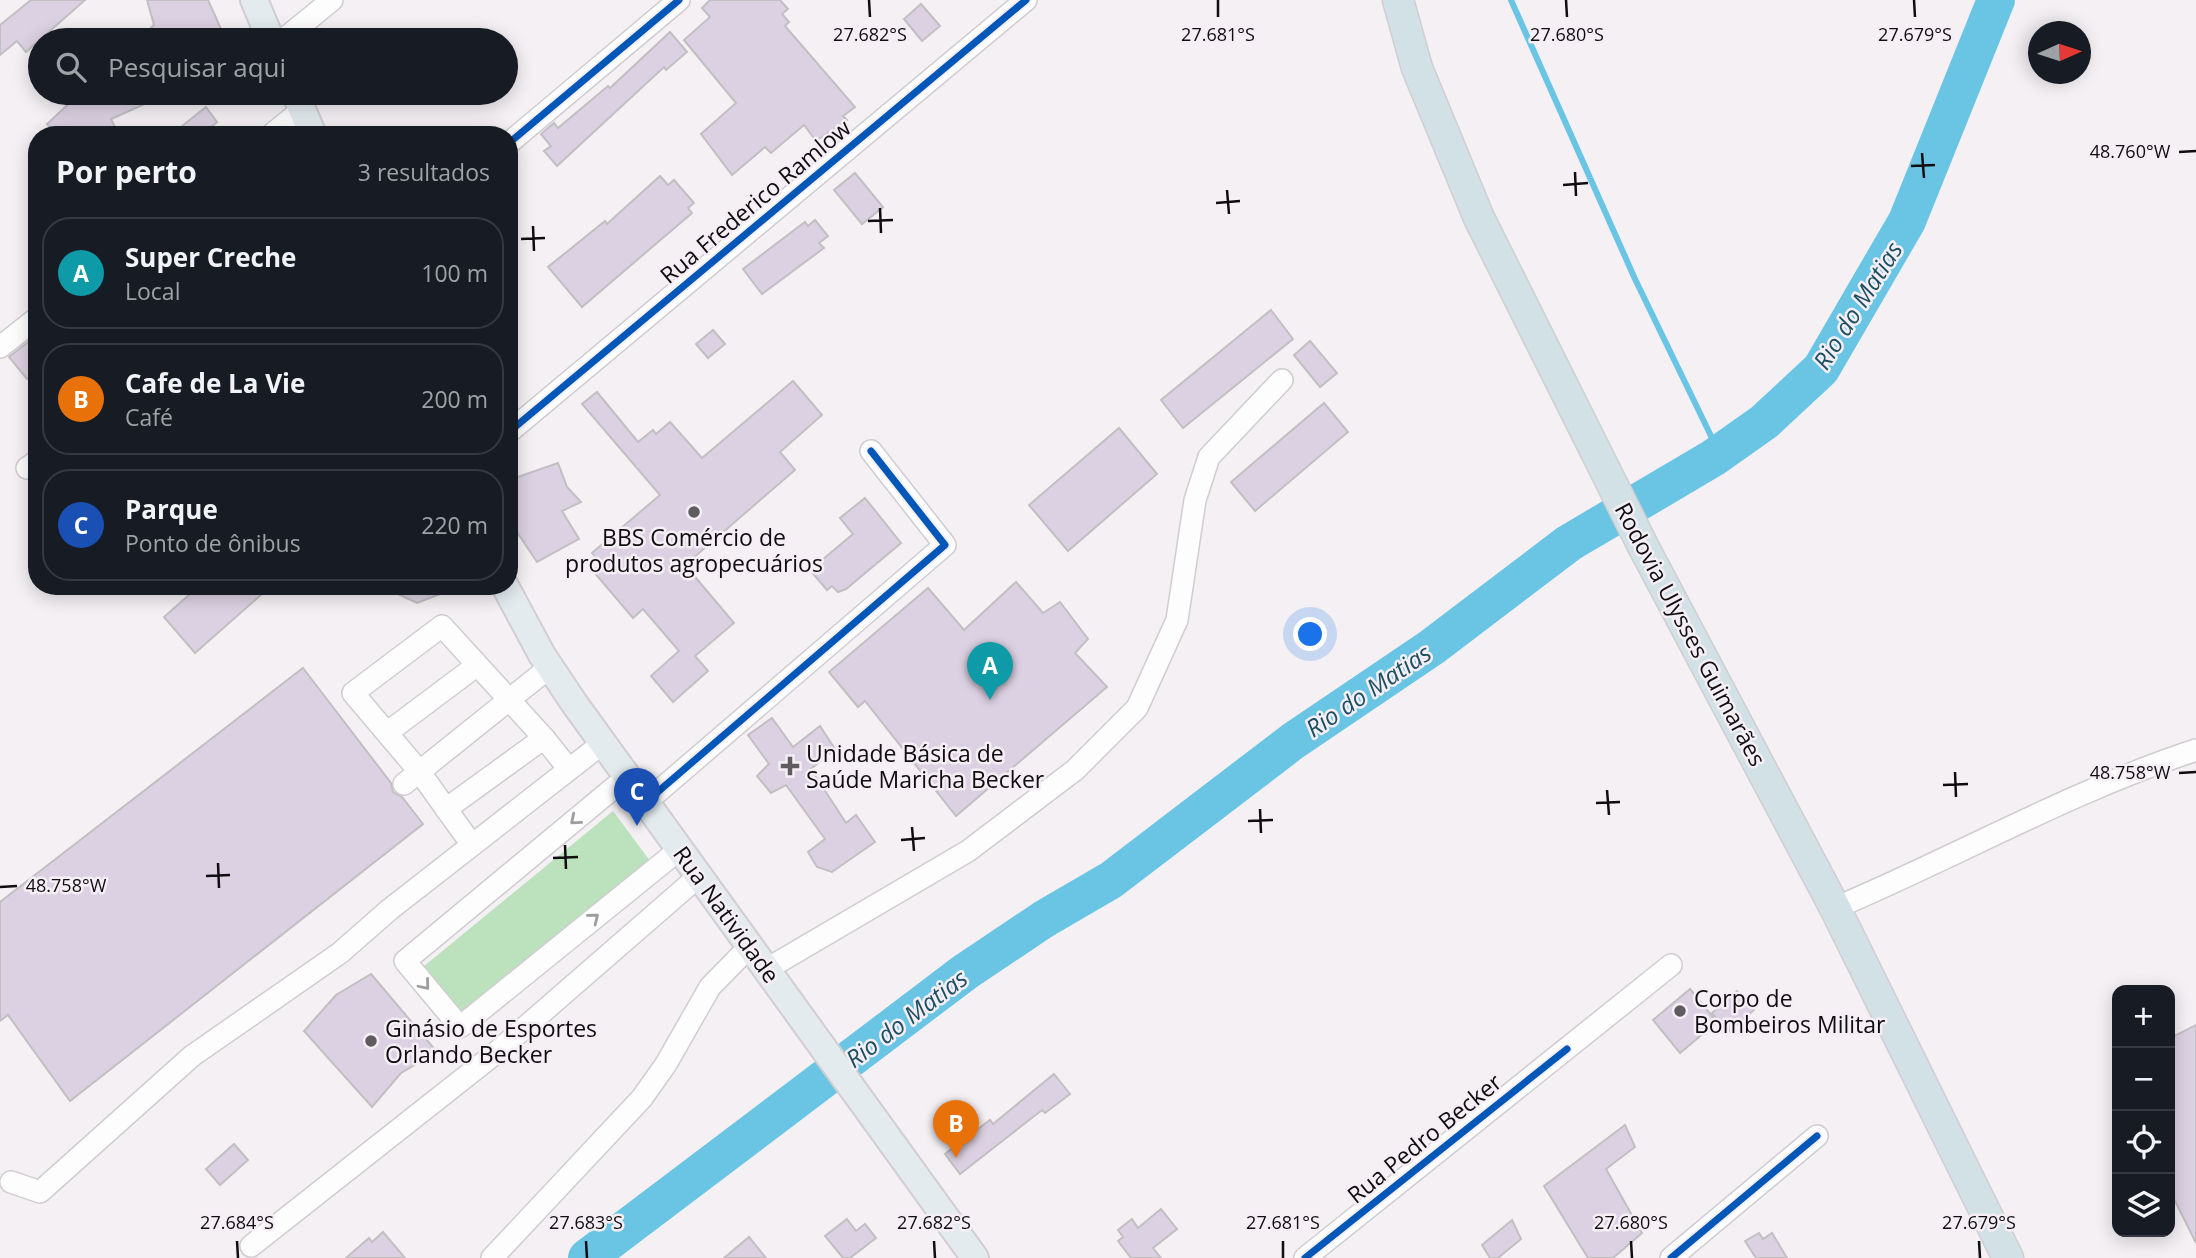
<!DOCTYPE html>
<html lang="pt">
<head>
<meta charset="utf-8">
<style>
  :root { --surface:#171b24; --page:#242831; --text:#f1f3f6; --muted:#9ea1a6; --line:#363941; --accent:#ea580c }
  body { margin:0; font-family:"Open Sans",sans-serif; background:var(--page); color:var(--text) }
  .controls { position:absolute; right:21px; bottom:21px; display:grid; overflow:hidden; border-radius:14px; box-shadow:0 4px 18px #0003 }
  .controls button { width:63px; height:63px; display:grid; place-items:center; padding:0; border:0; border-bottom:2px solid var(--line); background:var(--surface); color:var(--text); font:35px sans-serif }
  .compass { position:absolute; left:2028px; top:21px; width:63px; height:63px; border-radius:50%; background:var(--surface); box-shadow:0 4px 18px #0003; rotate:87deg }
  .you { position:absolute; left:1311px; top:635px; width:24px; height:24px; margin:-18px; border:5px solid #fff; border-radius:50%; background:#1a73e8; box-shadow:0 0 0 10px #1a73e833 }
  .badge { display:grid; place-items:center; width:46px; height:46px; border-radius:50%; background:var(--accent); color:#fff; font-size:23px; font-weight:700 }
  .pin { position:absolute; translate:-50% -58px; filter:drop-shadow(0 2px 4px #0008) }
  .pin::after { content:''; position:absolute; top:37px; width:24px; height:21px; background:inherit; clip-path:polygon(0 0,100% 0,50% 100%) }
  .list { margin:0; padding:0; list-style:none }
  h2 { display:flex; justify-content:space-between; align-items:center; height:91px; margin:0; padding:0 28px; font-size:30px }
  h2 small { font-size:23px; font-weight:400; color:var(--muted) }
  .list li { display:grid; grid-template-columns:46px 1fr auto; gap:21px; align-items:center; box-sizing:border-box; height:112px; margin:0 14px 14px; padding:0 14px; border:2px solid var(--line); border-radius:28px }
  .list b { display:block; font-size:26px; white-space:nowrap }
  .list p { margin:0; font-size:23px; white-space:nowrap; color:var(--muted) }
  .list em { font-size:23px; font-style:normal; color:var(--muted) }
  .icon { flex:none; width:38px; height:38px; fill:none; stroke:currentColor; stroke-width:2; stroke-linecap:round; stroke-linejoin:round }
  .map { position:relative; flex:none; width:2196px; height:1258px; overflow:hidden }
  .search { position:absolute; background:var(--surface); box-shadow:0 4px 18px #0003; left:28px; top:28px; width:490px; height:77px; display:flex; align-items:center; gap:18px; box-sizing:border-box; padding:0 24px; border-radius:38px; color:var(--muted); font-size:26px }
  .panel { position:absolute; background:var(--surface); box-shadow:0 4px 18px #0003; left:28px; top:126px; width:490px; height:469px; border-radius:28px }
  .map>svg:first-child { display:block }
</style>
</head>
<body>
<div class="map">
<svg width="2196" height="1258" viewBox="0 0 2196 1258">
  <rect width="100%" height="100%" fill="#f4f0f4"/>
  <path fill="#bce1bd" d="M613,811L653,865L461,1015L423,967Z"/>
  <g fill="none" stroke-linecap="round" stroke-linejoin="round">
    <path stroke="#6ac5e4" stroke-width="6" d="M1511,0L1635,279L1712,438L1713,458"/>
    <path stroke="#6ac5e4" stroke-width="38" d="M587,1258L965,972L1044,919L1111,880L1293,741L1432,647L1569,543L1713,458L1764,422L1821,369L1907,221L1996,0"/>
  </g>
  <g fill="#dcd1e2" stroke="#c2bfc2" stroke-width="2">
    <path d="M31,0H85L26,52L17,41L0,55V25Z"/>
    <path d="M147,0H208L226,40H138L154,25Z"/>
    <path d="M710,0H780L788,9L782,14L789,22L785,26L855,107L843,116L847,120L816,141L804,125L771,153L765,147L732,175L701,134L736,103L684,40L710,17L702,8Z"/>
    <path d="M921,4L940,26L922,41L904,19Z"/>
    <path d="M670,32L687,52L666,70L664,67L557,166L544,151L551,146L541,134L554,123L558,128L608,86L610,88Z"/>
    <path d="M80,93H169L111,119L116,129L105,135H56L47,124Z"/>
    <path d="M206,107L217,122L201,135H171Z"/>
    <path d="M855,173L883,207L862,224L834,190Z"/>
    <path d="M660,176L668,185L674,180L694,203L688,208L692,213L582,307L548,267L605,221L607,224Z"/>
    <path d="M815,220L828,236L819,243L824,248L762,294L743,269L805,222L808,226Z"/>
    <path d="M1271,310L1293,339L1183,428L1161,400Z"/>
    <path d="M713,330L725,344L708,358L696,344Z"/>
    <path d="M37,335V370L27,379L9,357Z"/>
    <path d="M1310,341L1337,373L1320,387L1294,355Z"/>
    <path d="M793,381L822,415L780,452L795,470L685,565L734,623L695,656L708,671L673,702L651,676L679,651L643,609L633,618L593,571L601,564L592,553L660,495L582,404L597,392L638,442L653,430L656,434L670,422L702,458Z"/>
    <path d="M1324,403L1348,432L1255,511L1231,482Z"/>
    <path d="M1119,428L1157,474L1068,551L1029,505Z"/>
    <path d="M558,463L567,487L581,502L562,511L579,539L537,562L509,520V480Z"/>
    <path d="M865,498L901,543L846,589L838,592L832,586L827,590L810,570L853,534L840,518Z"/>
    <path d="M1016,582L1043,613L1060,602L1088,639L1075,653L1107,687L956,816L865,701L858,707L829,672L928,588L964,630Z"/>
    <path d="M199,586H271L195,653L164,617Z"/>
    <path d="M381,586H457L458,587L417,603Z"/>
    <path d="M303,668L391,783L393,792L402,797L423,824L70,1101L8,1015L0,1021V902Z"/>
    <path d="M772,718L793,747L820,726L835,749L811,769L846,823L856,815L875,842L832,872L817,867L808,852L825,839L786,785L771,793L757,776L769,764L748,735Z"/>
    <path d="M371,974L437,1052L401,1073L372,1107L304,1031L336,995Z"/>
    <path d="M1690,989L1717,1022L1680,1053L1653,1020Z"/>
    <path d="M1737,991L1754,1010L1728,1032L1712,1013Z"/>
    <path d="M2196,1025V1243L2170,1191V1038Z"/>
    <path d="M1054,1074L1070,1094L1045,1113L1042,1110L960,1174L945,1154L990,1120L993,1124Z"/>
    <path d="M1625,1125L1635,1147L1606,1169L1642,1233L1613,1258H1588L1544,1186Z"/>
    <path d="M234,1144L248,1160L220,1185L206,1169Z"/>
    <path d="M1161,1209L1177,1229L1153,1248L1161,1258H1131L1118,1241L1123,1237L1118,1230L1132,1219L1138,1228Z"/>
    <path d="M847,1219L856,1231L865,1224L876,1238L850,1258H843L825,1236Z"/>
    <path d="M1512,1220L1521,1239L1498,1258H1490L1482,1245Z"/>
    <path d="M383,1232L405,1258H346L369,1238L372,1242Z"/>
    <path d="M1759,1233L1763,1239L1772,1233L1787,1258H1756L1745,1241Z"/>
    <path d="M749,1237L766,1258H724Z"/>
  </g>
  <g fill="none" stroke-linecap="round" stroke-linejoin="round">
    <g stroke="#d0cdd0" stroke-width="24">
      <g id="minor">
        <path d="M283,40L332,0"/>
        <path d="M271,135L302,110"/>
        <path d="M509,143L679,0"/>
        <path d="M0,347L37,318"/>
        <path d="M509,432L1026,0"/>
        <path d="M27,468L37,461"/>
        <path d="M388,732L476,666"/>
        <path d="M628,776L405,961L460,1027L680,849"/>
        <path d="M404,784L550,667"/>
        <path d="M646,802L945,545L871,451"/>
        <path d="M446,809L544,738L568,768"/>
        <path d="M472,845L419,771L353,693L442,626L544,738"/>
        <path d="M1835,908C1956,857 2071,791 2196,750"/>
        <path d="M767,969L968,851L1075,770L1137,708L1177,620L1195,500L1209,457L1282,380"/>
        <path d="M11,1182L40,1192L192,1056L340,953L389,910L603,743"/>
        <path d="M251,1246L492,1056L699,876"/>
        <path d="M492,1258L642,1098L666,1064L710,987L750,946"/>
        <path d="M1305,1258L1671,965"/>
        <path d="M1671,1258L1817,1136"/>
      </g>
    </g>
    <g stroke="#d0ced0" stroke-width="30">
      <g id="major">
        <path d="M254,0L271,40"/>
        <path d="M295,93L313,135"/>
        <path d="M505,586L542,655L574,703L975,1258"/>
      </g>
    </g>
    <g stroke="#d0ced0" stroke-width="33">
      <path id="highway" d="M1398,0L1417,68L1479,218L1644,548L1835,908L2008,1258"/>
    </g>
    <use href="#minor" stroke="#fdfdfd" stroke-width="21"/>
    <use href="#major" stroke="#e3ebef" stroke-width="26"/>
    <use href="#highway" stroke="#d2e1e6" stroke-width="30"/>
    <g stroke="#f5eff5" stroke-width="11">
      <g id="cycleway">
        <path d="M509,143L679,0"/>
        <path d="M509,432L1026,0"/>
        <path d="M646,802L945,545L871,451"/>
        <path d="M1305,1258L1567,1049"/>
        <path d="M1671,1258L1817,1136"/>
      </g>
    </g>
    <use href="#cycleway" stroke="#0057b8" stroke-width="7"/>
  </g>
  <defs><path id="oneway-chevron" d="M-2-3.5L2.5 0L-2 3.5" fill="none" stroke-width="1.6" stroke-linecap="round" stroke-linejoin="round" transform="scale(1.75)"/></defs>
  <g stroke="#9e9d9e">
    <use href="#oneway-chevron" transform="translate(575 820) rotate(140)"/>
    <use href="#oneway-chevron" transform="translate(594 918) rotate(-39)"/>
    <use href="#oneway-chevron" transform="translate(425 985) rotate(50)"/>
  </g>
  <path fill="none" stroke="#0f0d0f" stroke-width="2.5" d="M869,0L870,17M1218,0V17M1566,0L1567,17M1914,0L1915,17M2179,152L2196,151M1922,153L1924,178M1911,166L1935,165M1575,172L1576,196M1563,185L1588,183M1227,190L1229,214M1216,203L1240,201M880,208L881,233M868,221L893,220M533,226L534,251M521,239L545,238M1955,772L1956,797M2179,773L2196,772M1943,785L1968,784M1607,790L1609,815M1596,803L1620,802M1260,809L1261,833M1248,821L1273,820M912,827L914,851M901,840L925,838M565,845L566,869M553,858L578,857M218,863L219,888M206,876L230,875M0,887L17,886M237,1241L238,1258M586,1241L587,1258M934,1241L935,1258M1283,1241V1258M1631,1241L1632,1258M1979,1241L1980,1258"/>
  <g fill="#5f5c5f" stroke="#f5eff5" stroke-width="2.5">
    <circle cx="694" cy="512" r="7"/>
    <path d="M786.5 755.5h7v7h7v7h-7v7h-7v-7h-7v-7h7z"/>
    <circle cx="1680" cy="1011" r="7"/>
    <circle cx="371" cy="1041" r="7"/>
  </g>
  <g text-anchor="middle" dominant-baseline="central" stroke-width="5" stroke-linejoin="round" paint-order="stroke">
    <g font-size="23" fill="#0f0d0f" stroke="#f5eff5">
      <text transform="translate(755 201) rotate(-40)">Rua Frederico Ramlow</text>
      <text transform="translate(1691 634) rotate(62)">Rodovia Ulysses Guimarães</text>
      <text transform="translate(727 914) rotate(54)">Rua Natividade</text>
      <text transform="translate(1424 1138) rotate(-39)">Rua Pedro Becker</text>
    </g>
    <g font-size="23" fill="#0f0d0f" stroke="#f5eff5" text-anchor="start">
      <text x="694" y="537" text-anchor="middle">BBS Comércio de<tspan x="694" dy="26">produtos agropecuários</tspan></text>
      <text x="806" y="753">Unidade Básica de<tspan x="806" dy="26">Saúde Maricha Becker</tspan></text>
      <text x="1694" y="998">Corpo de<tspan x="1694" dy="26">Bombeiros Militar</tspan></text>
      <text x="385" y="1028">Ginásio de Esportes<tspan x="385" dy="26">Orlando Becker</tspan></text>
    </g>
    <g font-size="24" font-style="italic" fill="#1c4f62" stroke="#f5eff5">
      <text transform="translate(1857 305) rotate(-58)">Rio do Matias</text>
      <text transform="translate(1368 690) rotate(-34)">Rio do Matias</text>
      <text transform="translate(906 1018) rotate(-37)">Rio do Matias</text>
    </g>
  </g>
  <g font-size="18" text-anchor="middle" fill="#0f0d0f" stroke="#f5eff5" stroke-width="5" stroke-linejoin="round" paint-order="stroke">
    <text x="870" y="41">27.682°S</text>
    <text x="1218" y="41">27.681°S</text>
    <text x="1567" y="41">27.680°S</text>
    <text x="1915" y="41">27.679°S</text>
    <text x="2130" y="158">48.760°W</text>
    <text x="2130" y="779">48.758°W</text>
    <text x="66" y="892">48.758°W</text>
    <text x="237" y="1229">27.684°S</text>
    <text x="586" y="1229">27.683°S</text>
    <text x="934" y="1229">27.682°S</text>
    <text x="1283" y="1229">27.681°S</text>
    <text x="1631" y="1229">27.680°S</text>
    <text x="1979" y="1229">27.679°S</text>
  </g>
</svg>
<div class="controls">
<button>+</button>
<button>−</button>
<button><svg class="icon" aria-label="locate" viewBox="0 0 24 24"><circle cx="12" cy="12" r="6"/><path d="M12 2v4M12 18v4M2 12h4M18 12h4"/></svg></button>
<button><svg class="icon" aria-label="layers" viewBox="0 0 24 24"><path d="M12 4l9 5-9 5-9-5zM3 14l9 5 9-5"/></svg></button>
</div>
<svg class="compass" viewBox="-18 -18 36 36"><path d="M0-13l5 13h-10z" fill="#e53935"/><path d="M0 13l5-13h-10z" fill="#9ea1a6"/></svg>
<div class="you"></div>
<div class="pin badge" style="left:990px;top:700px;background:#0f9aa8">A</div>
<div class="pin badge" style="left:956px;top:1158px;background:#e8710a">B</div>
<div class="pin badge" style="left:637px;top:826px;background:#1a4fb4">C</div>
<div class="search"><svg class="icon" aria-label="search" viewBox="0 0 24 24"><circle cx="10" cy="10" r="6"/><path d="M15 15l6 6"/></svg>Pesquisar aqui</div>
<section class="panel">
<h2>Por perto<small>3 resultados</small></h2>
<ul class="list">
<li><span class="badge" style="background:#0f9aa8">A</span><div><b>Super Creche</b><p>Local</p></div><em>100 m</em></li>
<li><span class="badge" style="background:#e8710a">B</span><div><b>Cafe de La Vie</b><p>Café</p></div><em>200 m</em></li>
<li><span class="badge" style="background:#1a4fb4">C</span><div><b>Parque</b><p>Ponto de ônibus</p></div><em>220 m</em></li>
</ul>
</section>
</div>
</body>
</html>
